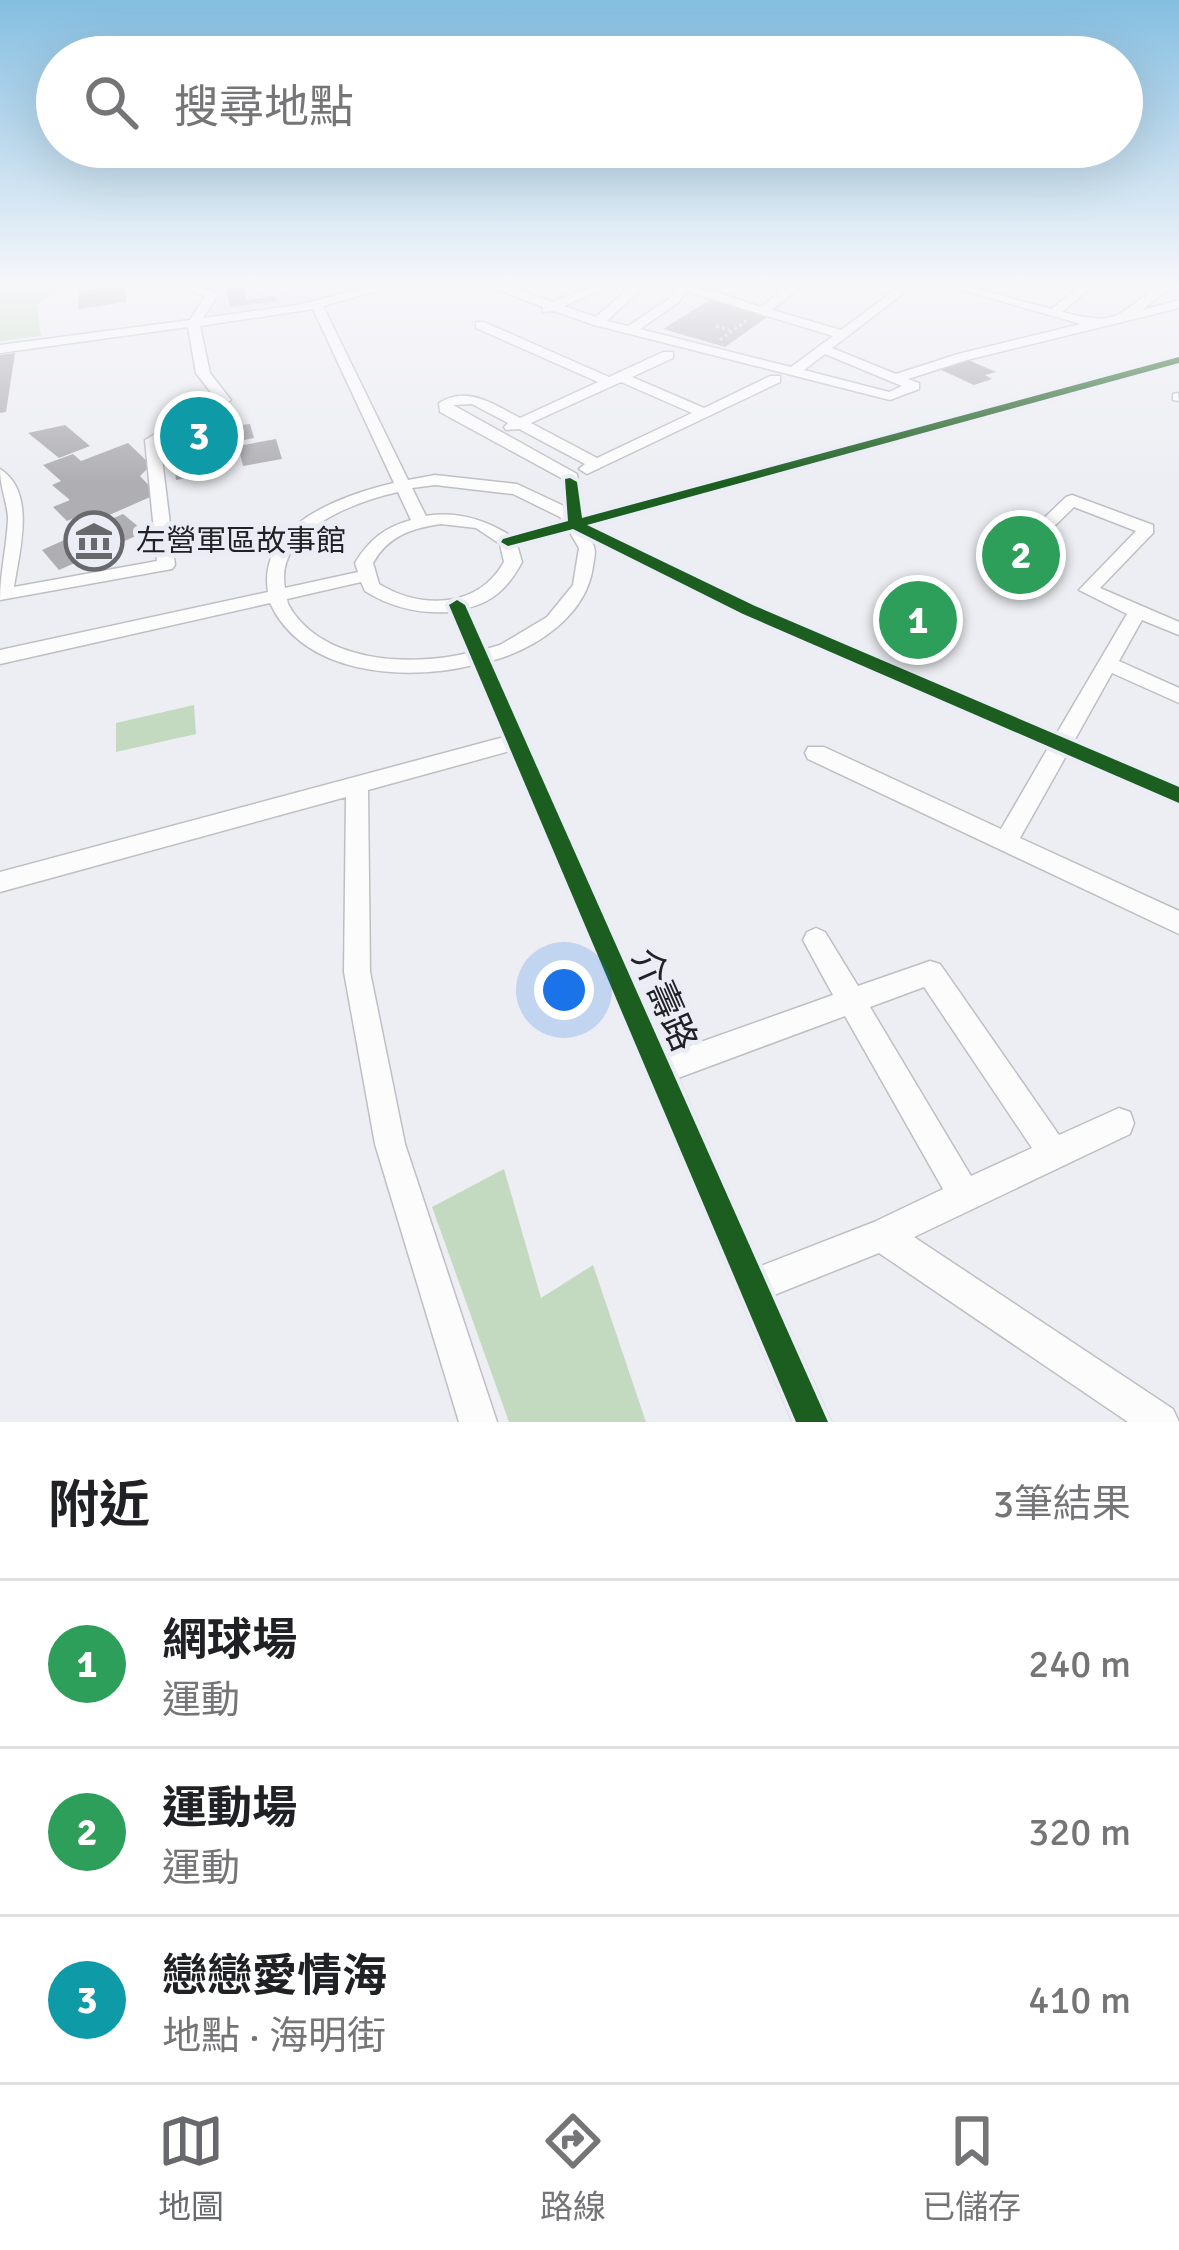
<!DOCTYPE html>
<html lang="zh-TW">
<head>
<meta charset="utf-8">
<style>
  :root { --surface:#fff; --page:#f6f6f6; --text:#202124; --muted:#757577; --line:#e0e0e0; --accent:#68696d }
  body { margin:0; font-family:Signika,"Noto Sans TC",sans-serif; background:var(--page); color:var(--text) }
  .you { position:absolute; left:564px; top:990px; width:42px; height:42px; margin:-30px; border:9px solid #fff; border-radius:50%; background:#1a73e8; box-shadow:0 0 0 18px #1a73e833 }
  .badge { display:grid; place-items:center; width:78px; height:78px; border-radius:50%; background:var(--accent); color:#fff; font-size:39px; font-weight:700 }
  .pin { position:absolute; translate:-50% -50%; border:6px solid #fff; box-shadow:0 3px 12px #0006 }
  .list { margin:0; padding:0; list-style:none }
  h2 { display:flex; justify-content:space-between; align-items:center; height:156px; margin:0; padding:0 48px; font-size:51px }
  h2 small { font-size:39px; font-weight:400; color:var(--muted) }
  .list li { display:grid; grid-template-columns:78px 1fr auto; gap:36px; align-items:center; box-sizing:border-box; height:168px; padding:0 48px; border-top:3px solid var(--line) }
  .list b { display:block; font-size:45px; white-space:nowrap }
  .list p { margin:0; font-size:39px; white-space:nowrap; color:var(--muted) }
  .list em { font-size:39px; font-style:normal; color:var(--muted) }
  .icon { flex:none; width:66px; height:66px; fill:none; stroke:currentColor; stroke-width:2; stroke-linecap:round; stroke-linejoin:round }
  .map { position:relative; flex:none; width:1179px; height:1422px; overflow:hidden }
  .search { position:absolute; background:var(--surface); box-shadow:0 12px 48px #0002; left:36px; right:36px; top:36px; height:132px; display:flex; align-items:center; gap:30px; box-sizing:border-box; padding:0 42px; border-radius:66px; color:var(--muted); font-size:45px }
  .sheet { height:660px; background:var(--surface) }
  nav { display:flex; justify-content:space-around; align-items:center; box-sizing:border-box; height:168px; border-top:3px solid var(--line); background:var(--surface); font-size:33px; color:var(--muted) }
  nav a { display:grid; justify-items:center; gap:6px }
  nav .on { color:var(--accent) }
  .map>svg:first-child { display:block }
</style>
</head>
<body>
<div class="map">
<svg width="1179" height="1422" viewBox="0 0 1179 1422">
  <rect width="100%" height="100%" fill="#edeef3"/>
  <path fill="#e1e4f0" d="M214,283H385L320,300L213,315L219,300Z"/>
  <g fill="#c3dac0">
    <path d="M0,283H74L37,304L41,336L0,341Z"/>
    <path d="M923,593L957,610L912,649L878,630Z"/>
    <path d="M194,705L196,734L116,752V723Z"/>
    <path d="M504,1169L541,1298L593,1265L646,1422H509L432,1207Z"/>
  </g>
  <g fill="#afafb3">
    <path d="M225,283H243L247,300L275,296L276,301L230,307Z"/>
    <path d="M125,285L126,302L78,309L79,291Z"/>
    <path d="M711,299L770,315L725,347L663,329Z"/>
    <path d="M15,353L6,412L0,413V355Z"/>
    <path d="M966,359L996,372L985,375L992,379L974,385L937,368Z"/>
    <path d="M231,419L233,426L250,424L254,438L228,443L227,435L200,440L202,447L173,452L171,437L191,434L196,425Z"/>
    <path d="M65,425L90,446L59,458L28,433Z"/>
    <path d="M276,439L282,459L243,466L238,446Z"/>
    <path d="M128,443L151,465L140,476L157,494L98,520L88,512L67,521L53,507L70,500L52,485L61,481L43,465L73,454L81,461Z"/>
    <path d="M212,450L217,472L176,480L173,457Z"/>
    <path d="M123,514L145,532L59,570L42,550Z"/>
  </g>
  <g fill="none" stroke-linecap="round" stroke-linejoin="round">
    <g stroke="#bebfc3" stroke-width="3">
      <g id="minor">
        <path d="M175,283H191L216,293L218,295L203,318L298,305L385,283H404L323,306L408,480L435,475L517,484L566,507L563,479L440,412L439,403C467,385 493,404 520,418L598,382L476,328V322H484L609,377L663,352H673V358L632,377L704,408L770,376H780V382L587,474L579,469L585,464L519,429L506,430L504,427L508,423L472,404L453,405L577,474L583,516L1179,356V364L589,525L756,606L1057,733L1127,614L1079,590L1136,531L1074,507L1033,547H1021L1018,543L1066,497L1072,495L1153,525V533L1100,588L1179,622V635L1142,620L1119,661L1179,688V703L1112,673L1074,741L1179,785V804L1066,756L1020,838L1179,911V934L808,759L805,753L808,747H824L1001,829L1048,748L742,614L590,539C597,549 595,554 593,566C587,615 536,649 491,661L667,1054L833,995L803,940L807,932L816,928L825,932L858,986L930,961L940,964L1059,1135L1119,1108L1130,1112L1134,1123L1130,1134L914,1237L1173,1409L1179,1422H1128L879,1253L774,1295L831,1422H793L510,751L368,790L370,972L405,1144L497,1422H459L375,1144L344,972L346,797L0,892V872L504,737L473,665C405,682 303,675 270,603L0,664V650L268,592C257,525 342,495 394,483L313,309L200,326L210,373L231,400L160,442L175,565L172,569L0,600C0,572 7,546 8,519C8,505 0,488 0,469C37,492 19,552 14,587L157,561L145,440L216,399L196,373L188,327L0,353V345L190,320L205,296ZM621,382L692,413L597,458L531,423ZM435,485L513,494L560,517L563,522L511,536C484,519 457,511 426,516L412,488ZM398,492L411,520C385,527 369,540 355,563L358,572L285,588C274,531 354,502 398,492ZM441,524L476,528L500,544L504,562C478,608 422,610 379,584L373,563C388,536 412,528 441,524ZM569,531L579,548L573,585L547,617L500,645L486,649L468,608C495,601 509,586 522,562L517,545ZM361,582L365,591C392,608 419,614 451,612L468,653C410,667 320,663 288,604L287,599ZM924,987L1032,1148L971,1176L870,1007ZM845,1016L943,1189L874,1222L761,1266L678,1078Z"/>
        <path d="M480,283H497L553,302L592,286H600V290L564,306L596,317L634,283H647L607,321L628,326L670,298L677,283H689L761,307L792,283H805L772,310L841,330L904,283H917L832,348L896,374L958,354L1081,324L937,283H956L1051,309L1084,283H1097L1062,312C1127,329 1115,310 1164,284L1168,285V289L1142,310L1179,300V308L967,360L908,379L919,383V389L890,400L594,325L554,311L543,312V307ZM685,291L833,336L791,367L640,329L679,302ZM825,354L902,386L889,392L804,370Z"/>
        <path d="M1178,393L1179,401L1173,400V394Z"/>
      </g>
    </g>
    <g stroke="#d8d9da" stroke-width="3" stroke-dasharray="3 3" stroke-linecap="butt">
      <path d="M250,295L295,296"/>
      <path d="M716,326L730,330"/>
      <path d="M720,340L746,321"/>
    </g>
    <use href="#minor" fill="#fcfcfd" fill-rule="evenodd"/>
    <g stroke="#eaecf6" stroke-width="8">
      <g id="cycleway">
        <path d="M1179,357V363L587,525L755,606L1179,787V803L743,614L573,529L508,546L501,542L503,539L568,521L565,479L570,478L577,482L582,518Z"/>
        <path d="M457,600L465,605L828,1422H796L449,605Z"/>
      </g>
    </g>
    <use href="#cycleway" fill="#1b5e20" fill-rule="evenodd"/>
  </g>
  <linearGradient id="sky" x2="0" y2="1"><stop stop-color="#85bee1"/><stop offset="0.59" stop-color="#f7f7fa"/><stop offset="1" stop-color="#f7f7fa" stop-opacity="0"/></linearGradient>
  <rect width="1179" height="482" fill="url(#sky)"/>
  <defs>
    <g id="museum-ring" transform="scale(3)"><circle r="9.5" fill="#eaecf6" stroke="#68696d" stroke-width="1.5"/><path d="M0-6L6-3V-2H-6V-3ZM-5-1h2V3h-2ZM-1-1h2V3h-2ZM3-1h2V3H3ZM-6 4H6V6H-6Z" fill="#68696d"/></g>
  </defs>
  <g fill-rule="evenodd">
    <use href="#museum-ring" x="94" y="541"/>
  </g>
  <g text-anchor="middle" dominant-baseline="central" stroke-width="10" stroke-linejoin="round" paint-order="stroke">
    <g font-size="30" fill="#212225" stroke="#eaecf6" text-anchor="start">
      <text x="136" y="541">左營軍區故事館</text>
    </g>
    <g font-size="36" fill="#212225" stroke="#eaecf6">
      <text transform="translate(664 1000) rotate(66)">介壽路</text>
    </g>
  </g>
</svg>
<div class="you"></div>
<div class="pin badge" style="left:918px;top:620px;background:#2e9e5b">1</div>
<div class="pin badge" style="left:1021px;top:555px;background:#2e9e5b">2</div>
<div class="pin badge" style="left:199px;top:436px;background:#0f9aa8">3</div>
<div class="search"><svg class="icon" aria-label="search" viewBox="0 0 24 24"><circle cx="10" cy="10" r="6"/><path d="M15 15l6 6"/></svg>搜尋地點</div>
</div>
<section class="sheet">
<h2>附近<small>3筆結果</small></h2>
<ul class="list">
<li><span class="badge" style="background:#2e9e5b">1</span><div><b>網球場</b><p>運動</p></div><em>240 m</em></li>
<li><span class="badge" style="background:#2e9e5b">2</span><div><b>運動場</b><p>運動</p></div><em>320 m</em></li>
<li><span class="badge" style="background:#0f9aa8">3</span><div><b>戀戀愛情海</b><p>地點 · 海明街</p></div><em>410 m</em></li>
</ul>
</section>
<nav>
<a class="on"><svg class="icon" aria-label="map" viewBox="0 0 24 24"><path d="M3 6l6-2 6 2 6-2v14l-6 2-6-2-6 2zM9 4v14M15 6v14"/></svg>地圖</a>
<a><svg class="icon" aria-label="directions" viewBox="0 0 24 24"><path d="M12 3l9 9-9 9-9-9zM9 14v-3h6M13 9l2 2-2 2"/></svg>路線</a>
<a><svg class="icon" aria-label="saved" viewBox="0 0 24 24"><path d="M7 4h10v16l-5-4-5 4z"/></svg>已儲存</a>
</nav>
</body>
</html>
